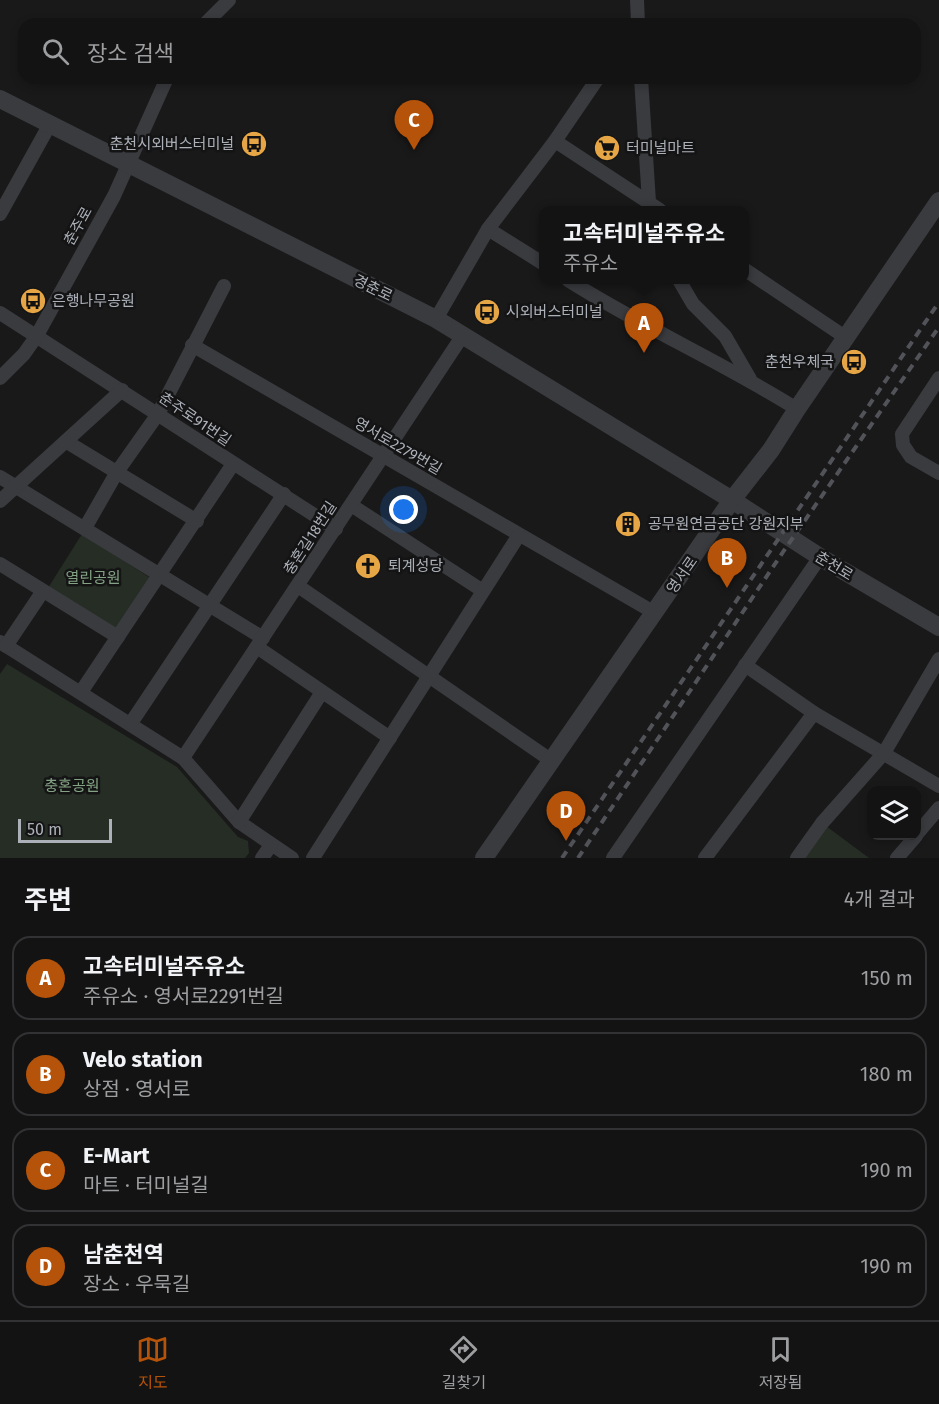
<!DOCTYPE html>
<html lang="ko">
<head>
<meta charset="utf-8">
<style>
  :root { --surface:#131314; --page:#1c1c1d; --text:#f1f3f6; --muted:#9d9ea0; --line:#323234; --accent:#b45309 }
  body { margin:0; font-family:"Fira Sans","Noto Sans KR",sans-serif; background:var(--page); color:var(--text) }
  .controls { position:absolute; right:18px; bottom:18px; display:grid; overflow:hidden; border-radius:12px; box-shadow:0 3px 9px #0003 }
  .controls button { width:54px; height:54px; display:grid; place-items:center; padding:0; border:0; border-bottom:2px solid var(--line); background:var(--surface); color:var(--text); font:30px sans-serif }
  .scale { position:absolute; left:18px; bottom:15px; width:94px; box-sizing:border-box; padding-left:6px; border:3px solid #acb1b9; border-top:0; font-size:16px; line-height:21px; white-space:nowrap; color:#acb1b9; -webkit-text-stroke:4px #141415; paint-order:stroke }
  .you { position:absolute; left:404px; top:510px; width:21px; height:21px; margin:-15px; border:4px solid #fff; border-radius:50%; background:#1a73e8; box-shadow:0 0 0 9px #1a73e833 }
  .badge { display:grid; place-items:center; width:39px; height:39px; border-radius:50%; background:var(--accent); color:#fff; font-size:20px; font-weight:700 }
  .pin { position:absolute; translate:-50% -50px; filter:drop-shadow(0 2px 3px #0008) }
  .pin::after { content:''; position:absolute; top:32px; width:21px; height:18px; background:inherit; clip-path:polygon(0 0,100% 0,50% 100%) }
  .popup { position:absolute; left:539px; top:206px; width:210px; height:78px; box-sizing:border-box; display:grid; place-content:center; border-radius:12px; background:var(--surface); filter:drop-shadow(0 2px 4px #0005); font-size:20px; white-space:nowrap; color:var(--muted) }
  .popup b { font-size:22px; color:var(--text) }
  .popup::after { content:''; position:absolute; left:50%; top:100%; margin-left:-12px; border:12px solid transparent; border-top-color:var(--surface) }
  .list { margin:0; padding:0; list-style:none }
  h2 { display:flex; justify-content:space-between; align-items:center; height:78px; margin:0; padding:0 24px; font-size:26px }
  h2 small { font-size:20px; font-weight:400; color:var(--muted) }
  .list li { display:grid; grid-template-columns:39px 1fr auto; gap:18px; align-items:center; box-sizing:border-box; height:84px; margin:0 12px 12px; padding:0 12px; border:2px solid var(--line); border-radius:18px }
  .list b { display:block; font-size:22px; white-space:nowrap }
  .list p { margin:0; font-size:20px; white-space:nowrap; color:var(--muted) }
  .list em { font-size:20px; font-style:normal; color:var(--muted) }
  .icon { flex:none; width:33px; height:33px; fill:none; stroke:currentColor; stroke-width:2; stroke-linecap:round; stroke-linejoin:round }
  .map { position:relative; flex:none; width:939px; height:858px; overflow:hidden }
  .search { position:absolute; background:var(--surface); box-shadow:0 3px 9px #0003; left:18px; right:18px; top:18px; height:66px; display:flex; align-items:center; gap:15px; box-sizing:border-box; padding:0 21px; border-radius:18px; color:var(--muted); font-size:22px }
  .sheet { height:462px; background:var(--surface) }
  nav { display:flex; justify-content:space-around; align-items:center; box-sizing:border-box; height:84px; border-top:2px solid var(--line); background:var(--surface); font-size:16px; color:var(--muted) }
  nav a { display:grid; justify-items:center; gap:3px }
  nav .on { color:var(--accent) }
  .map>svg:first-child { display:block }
</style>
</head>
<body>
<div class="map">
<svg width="939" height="858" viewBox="0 0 939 858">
  <rect width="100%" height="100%" fill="#19191a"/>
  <g fill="#252d25">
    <path d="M82,534L152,579L119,631L48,588Z"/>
    <path d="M7,664L177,767L238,837L248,841L249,853L245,858H0V674Z"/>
    <path d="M822,823L869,858H797Z"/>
  </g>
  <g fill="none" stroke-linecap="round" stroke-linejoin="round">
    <g stroke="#3a3b3f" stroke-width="14">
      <path d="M637,0L638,24"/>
      <path d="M205,24L229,0"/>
      <path d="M641,78L649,202"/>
      <path d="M555,141L660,210"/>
      <path d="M0,214L50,124"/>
      <path d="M488,229L544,264"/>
      <path d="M744,269L845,337"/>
      <path d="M568,280C642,327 722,362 797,409"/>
      <path d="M679,280L693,304L725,336L750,379"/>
      <path d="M0,313L336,529"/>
      <path d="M436,319L488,229L555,141L598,78"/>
      <path d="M192,345L655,613"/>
      <path d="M0,378L24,354L36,337L114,196L167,78"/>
      <path d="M939,378L902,434L903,445L911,457L939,473"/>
      <path d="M67,442L197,521"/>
      <path d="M0,477L263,638"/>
      <path d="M0,501L122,390"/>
      <path d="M351,505L483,591"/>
      <path d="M85,528L117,472L158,414L224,286"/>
      <path d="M0,564L118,637"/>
      <path d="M298,586L552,761"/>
      <path d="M0,642L183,758L239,822L292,858"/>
      <path d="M6,646L43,591"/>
      <path d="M257,647L390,738"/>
      <path d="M745,665L814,713L939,786"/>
      <path d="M81,692L233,464"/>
      <path d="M131,723L284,494"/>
      <path d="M183,758L463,335"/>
      <path d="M239,822L322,692"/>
      <path d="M916,835L939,808"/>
      <path d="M262,858L271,845"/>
      <path d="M313,858L519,535"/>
      <path d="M613,858L820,557"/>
      <path d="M705,858L814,713"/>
      <path d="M797,858L822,823L884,753L939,659"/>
      <path d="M897,858L916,836"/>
    </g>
    <g stroke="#3a3b3f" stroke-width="18">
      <path d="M0,99L436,319L732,500L820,557L939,627"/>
      <path d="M484,858L732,500L771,450L797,409L939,201"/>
    </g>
    <g stroke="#515358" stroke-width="4" stroke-dasharray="8 6" stroke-linecap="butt">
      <path d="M562,858L939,302"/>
      <path d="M578,858L783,552L939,327"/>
    </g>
  </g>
  <defs>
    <g id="bus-disc" transform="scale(1.35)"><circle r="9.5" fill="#e6a645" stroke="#141415"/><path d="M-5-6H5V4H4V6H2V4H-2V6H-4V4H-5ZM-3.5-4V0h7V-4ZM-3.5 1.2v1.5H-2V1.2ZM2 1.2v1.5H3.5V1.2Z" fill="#111"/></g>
    <g id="supermarket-disc" transform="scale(1.35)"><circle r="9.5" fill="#e6a645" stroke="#141415"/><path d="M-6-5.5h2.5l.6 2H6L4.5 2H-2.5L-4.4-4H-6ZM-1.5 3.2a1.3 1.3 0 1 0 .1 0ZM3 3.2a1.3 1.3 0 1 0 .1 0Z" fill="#111"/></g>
    <g id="building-disc" transform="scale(1.35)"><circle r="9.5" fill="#e6a645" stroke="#141415"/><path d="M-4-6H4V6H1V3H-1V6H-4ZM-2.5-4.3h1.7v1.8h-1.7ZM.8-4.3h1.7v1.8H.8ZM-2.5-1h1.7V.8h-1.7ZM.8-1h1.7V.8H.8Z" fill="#111"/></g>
    <g id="church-disc" transform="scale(1.35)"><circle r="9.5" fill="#e6a645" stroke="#141415"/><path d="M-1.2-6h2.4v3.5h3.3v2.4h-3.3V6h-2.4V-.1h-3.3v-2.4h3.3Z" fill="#111"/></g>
  </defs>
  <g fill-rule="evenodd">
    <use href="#bus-disc" x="254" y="144"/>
    <use href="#supermarket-disc" x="607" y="148"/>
    <use href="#bus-disc" x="33" y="301"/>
    <use href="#bus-disc" x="487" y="312"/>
    <use href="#bus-disc" x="854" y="362"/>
    <use href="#building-disc" x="628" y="524"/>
    <use href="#church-disc" x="368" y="566"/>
  </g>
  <g text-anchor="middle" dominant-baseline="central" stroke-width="5" stroke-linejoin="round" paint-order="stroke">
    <g font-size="15" fill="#acb1b9" stroke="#141415" text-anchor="start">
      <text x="234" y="144" text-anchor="end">춘천시외버스터미널</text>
      <text x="626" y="148">터미널마트</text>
      <text x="52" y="301">은행나무공원</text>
      <text x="506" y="312">시외버스터미널</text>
      <text x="834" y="362" text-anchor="end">춘천우체국</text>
      <text x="648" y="524">공무원연금공단 강원지부</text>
      <text x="388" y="566">퇴계성당</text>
    </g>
    <g font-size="15" fill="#acb1b9" stroke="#141415">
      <text transform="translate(78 226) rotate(-61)">춘주로</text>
      <text transform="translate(373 288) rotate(26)">경춘로</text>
      <text transform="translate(195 419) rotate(34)">춘주로91번길</text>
      <text transform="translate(398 446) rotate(30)">영서로2279번길</text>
      <text transform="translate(310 538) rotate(-57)">충혼길18번길</text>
      <text transform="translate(834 566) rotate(31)">춘천로</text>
      <text transform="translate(682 575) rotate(-55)">영서로</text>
    </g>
    <g font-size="15" fill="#84a384" stroke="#141415">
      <text x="93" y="578">열린공원</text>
      <text x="72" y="786">충혼공원</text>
    </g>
  </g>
</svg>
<div class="controls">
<button><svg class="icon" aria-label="layers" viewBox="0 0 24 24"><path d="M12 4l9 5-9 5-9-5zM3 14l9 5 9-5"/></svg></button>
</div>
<div class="scale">50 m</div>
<div class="you"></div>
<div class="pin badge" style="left:644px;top:353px">A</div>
<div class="popup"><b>고속터미널주유소</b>주유소</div>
<div class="pin badge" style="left:727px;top:588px">B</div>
<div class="pin badge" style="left:414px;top:150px">C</div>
<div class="pin badge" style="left:566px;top:841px">D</div>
<div class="search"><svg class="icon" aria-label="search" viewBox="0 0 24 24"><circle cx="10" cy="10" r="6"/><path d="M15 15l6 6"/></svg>장소 검색</div>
</div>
<section class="sheet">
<h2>주변<small>4개 결과</small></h2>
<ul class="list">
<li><span class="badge">A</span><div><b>고속터미널주유소</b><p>주유소 · 영서로2291번길</p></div><em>150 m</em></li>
<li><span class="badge">B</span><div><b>Velo station</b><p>상점 · 영서로</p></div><em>180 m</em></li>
<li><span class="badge">C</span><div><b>E-Mart</b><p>마트 · 터미널길</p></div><em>190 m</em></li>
<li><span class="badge">D</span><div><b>남춘천역</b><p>장소 · 우묵길</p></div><em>190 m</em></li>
</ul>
</section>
<nav>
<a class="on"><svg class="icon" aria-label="map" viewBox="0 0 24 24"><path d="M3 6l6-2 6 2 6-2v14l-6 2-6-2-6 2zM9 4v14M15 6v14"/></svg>지도</a>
<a><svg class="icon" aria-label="directions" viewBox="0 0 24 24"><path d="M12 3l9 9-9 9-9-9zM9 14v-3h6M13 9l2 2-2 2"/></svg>길찾기</a>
<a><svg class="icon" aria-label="saved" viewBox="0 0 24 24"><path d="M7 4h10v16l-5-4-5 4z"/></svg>저장됨</a>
</nav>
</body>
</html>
